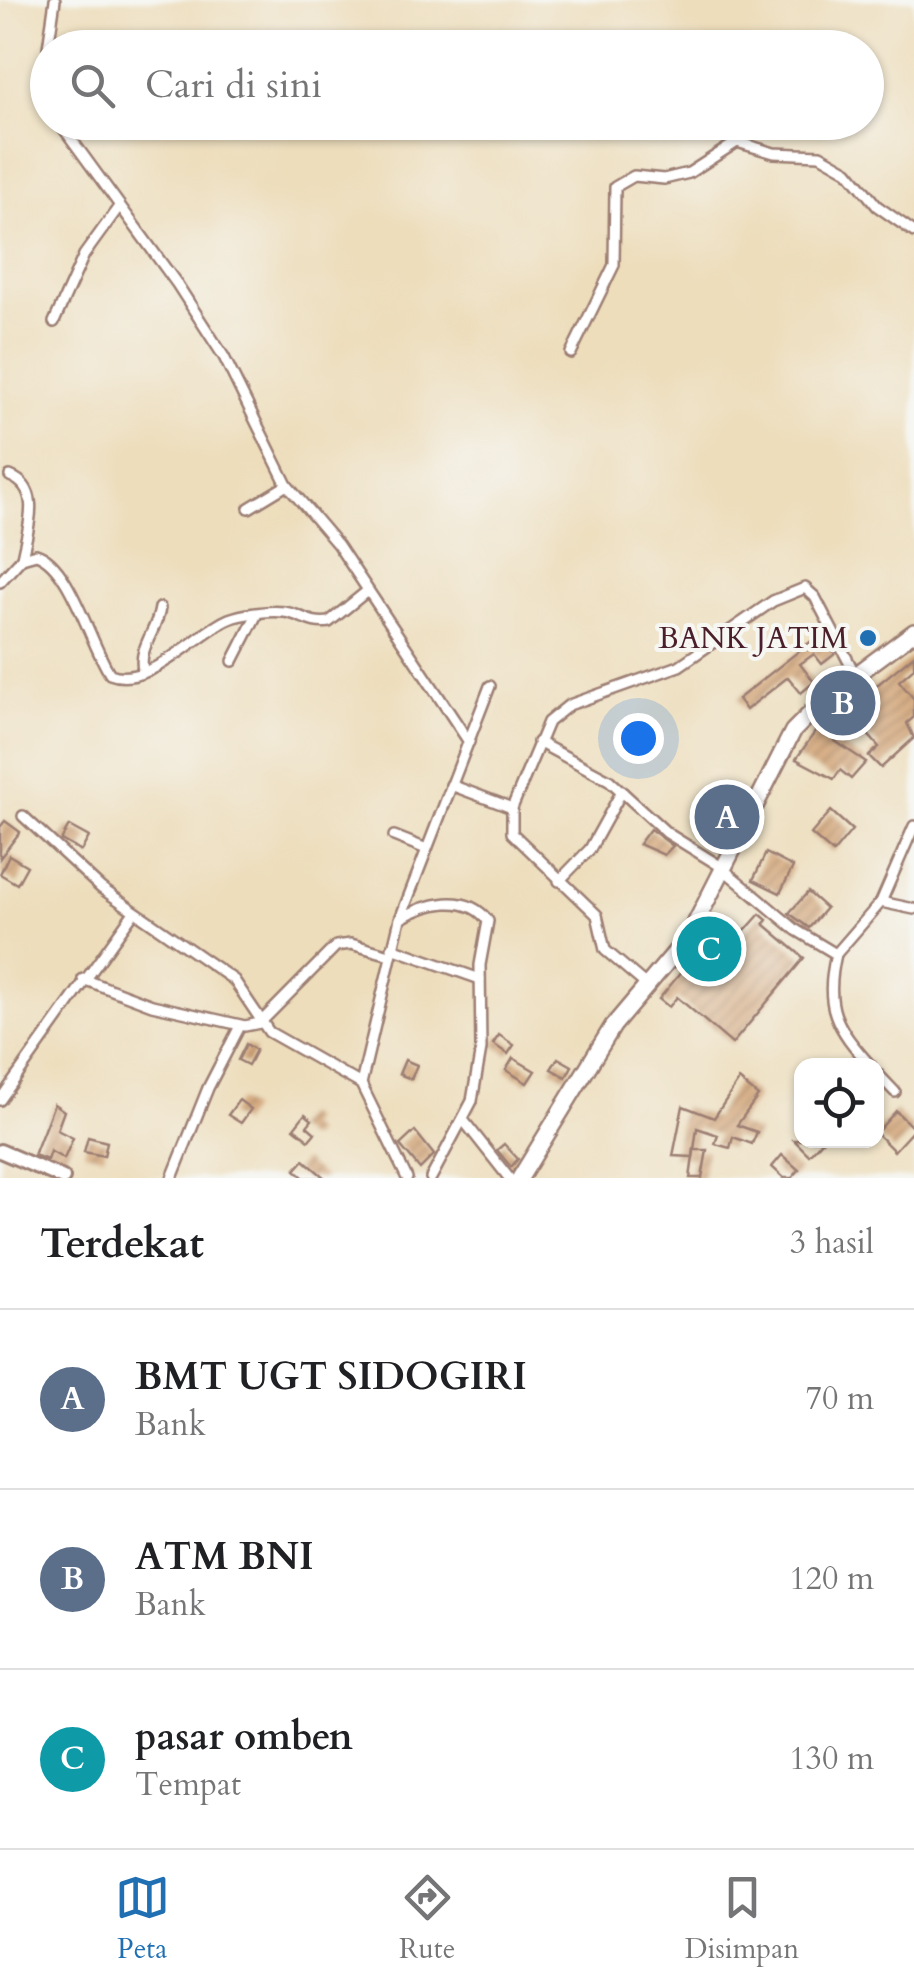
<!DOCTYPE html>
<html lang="id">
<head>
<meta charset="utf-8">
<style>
  :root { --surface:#fff; --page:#f6f6f6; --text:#202124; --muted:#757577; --line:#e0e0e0; --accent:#1f6fb2 }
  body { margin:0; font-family:Cardo,serif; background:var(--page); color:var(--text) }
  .controls { position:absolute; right:30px; bottom:30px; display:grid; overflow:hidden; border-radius:20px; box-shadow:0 2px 8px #0004 }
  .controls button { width:90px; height:90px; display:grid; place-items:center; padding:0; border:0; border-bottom:2px solid var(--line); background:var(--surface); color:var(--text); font:50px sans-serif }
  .you { position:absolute; left:638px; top:738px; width:35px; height:35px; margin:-25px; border:8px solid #fff; border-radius:50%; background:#1a73e8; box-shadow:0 0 0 15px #1a73e833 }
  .badge { display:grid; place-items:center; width:65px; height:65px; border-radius:50%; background:var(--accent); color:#fff; font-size:32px; font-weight:700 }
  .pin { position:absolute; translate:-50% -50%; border:5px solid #fff; box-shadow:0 2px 10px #0006 }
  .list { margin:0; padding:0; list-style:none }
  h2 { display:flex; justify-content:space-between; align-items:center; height:130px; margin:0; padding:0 40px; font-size:42px }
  h2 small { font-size:32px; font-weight:400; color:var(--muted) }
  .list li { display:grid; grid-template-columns:65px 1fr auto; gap:30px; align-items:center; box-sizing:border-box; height:180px; padding:0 40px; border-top:2px solid var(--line) }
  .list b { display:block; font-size:38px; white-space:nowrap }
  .list p { margin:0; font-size:32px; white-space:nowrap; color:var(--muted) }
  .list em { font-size:32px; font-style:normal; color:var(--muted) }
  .icon { flex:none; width:55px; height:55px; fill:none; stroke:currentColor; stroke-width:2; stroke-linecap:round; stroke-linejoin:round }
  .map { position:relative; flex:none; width:914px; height:1178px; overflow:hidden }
  .search { position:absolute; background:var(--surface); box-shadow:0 2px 8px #0004; left:30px; right:30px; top:30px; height:110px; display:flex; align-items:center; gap:25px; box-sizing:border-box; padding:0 35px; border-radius:55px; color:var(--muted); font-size:38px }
  .sheet { height:670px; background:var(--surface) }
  nav { display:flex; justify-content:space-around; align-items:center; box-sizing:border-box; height:140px; border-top:2px solid var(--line); background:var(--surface); font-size:28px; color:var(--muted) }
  nav a { display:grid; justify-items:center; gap:5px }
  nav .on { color:var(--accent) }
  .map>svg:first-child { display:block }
</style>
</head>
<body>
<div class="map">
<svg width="914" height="1178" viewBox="0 0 914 1178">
  <defs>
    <pattern id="building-hatch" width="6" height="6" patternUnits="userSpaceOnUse" patternTransform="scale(2.5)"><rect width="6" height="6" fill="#d2a374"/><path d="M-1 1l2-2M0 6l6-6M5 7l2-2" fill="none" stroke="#ac845f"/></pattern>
  </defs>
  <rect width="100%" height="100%" fill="#f6f6f2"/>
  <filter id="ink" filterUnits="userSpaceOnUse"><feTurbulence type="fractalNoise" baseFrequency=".01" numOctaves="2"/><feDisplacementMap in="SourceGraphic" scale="20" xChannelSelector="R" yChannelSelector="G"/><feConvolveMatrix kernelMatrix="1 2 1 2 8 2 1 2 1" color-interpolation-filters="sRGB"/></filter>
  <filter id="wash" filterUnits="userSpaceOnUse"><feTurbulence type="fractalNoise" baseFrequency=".0048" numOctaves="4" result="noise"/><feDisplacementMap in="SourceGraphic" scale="40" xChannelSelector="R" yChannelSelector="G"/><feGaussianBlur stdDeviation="2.25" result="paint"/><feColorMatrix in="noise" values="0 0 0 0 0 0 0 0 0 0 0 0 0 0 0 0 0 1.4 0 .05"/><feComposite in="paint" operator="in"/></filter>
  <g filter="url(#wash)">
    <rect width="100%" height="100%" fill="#edddbb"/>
    <g id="blocks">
      <g fill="url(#building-hatch)">
        <path d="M823,632L835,654L822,664L814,654L800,664L814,682L801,693L788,677L746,710L738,699Z"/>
        <path d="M914,655V668L899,681L914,699V717L907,723L914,738L881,768L869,756L879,747L856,721L835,741L866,762L851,779L840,770L834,779L796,759L835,704L843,698L851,706Z"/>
        <path d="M831,811L852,830L833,853L811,834Z"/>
        <path d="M5,821L20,832L0,858V827Z"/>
        <path d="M69,826L89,837L81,851L61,840Z"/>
        <path d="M650,829L673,846L664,855L639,844Z"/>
        <path d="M766,853L793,867L780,893L753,880Z"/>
        <path d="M9,855L27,866L17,884L0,874Z"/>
        <path d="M808,892L826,908L809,928L789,913Z"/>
        <path d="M760,914L767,920L764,924L804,958L732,1044L677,997L669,1007L659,999L725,919L743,933Z"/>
        <path d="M499,1035L514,1045L508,1054L493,1044Z"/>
        <path d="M246,1044L256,1050L248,1065L238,1060Z"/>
        <path d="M513,1058L535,1071L527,1083L506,1070Z"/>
        <path d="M558,1058L572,1066L566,1077L551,1069Z"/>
        <path d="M405,1060L417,1065L411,1079L399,1074Z"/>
        <path d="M739,1080L758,1096L737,1125L757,1132L752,1144L733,1137L730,1148L715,1144L718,1135L697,1128L693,1157L673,1156L683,1106L714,1118Z"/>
        <path d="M239,1100L251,1109L241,1123L228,1115Z"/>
        <path d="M54,1104L64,1111L57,1130L73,1138L64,1159L50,1151L47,1160L34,1155Z"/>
        <path d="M896,1111L914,1129L894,1151L876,1133Z"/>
        <path d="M305,1114L312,1120L307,1126L315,1133L309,1140L294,1128Z"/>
        <path d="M415,1131L434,1155L420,1169L400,1145Z"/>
        <path d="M88,1137L107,1142L104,1156L84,1152Z"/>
        <path d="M794,1140H823L809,1155Z"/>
        <path d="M504,1144L518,1159L511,1167L497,1150Z"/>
        <path d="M694,1150H707L702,1178H690Z"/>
        <path d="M782,1155L799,1170L792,1178H784L772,1167Z"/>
        <path d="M304,1160L325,1178H304L295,1170Z"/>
      </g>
    </g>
  </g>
  <g filter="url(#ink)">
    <use href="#blocks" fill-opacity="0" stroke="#9c7e73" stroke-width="2.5"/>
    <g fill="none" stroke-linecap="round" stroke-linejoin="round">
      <g stroke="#9c7e73" stroke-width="14">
        <g id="street">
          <path d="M48,48L55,0"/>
          <path d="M48,55V96"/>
          <path d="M59,122L177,284L224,357L287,485L338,545L469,742"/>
          <path d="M54,322L84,255L118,208"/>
          <path d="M571,353L614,265L615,187L634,176L664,179L689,173L737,142L774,153L820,155L848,171L877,206L914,232"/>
          <path d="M10,476C44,489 27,530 22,558"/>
          <path d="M249,508L287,485"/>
          <path d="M0,582L22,558L36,554C70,564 90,644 110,674C149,689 196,633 229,619C241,614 270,610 284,612C301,614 310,625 329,622L366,592"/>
          <path d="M233,661L256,616"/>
          <path d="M143,670C138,647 157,631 160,608"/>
          <path d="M538,742L609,780L667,833L717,864L796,930L836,954L881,902L914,826"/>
          <path d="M451,785L512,808"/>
          <path d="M23,816L101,888L234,980L269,1032L361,1084L407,1178"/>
          <path d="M394,836L424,848"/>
          <path d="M559,881L590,849L622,791"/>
          <path d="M881,902L914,909"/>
          <path d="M400,919C426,903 467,892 488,921L480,965L481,1049L472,1101L431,1178"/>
          <path d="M392,948L480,979"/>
          <path d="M836,954C824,1007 835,1026 871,1066"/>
          <path d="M83,979L152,1005L245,1026L260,1023L336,946L351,944L390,955"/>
          <path d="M645,984L605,950L597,915L512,833V808L548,722L569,705L679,666L773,601L805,588L815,597L855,674"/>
          <path d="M876,1072L895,1092"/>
          <path d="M361,1084L400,919L490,686"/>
          <path d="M0,1100L134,912"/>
          <path d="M464,1121L509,1178"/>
          <path d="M172,1178L208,1088L240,1026"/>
        </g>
      </g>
      <g stroke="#9c7e73" stroke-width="18">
        <path id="secondary" d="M0,1151L63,1178"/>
      </g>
      <g stroke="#9c7e73" stroke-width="20">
        <path id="primary" d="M520,1178L613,1026L689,936L793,731L830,694L914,632"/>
      </g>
      <use href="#street" stroke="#fff" stroke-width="9"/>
      <use href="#secondary" stroke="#fff" stroke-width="12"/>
      <use href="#primary" stroke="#fff" stroke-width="15"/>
    </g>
  </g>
  <circle fill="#1f6fb2" stroke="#f6f6f2" stroke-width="4" cx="868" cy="638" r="10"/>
  <g text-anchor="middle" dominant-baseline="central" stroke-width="8" stroke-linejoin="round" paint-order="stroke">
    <g font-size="30" fill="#4a1f2b" stroke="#f6f6f2" text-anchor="end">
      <text x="848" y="638">BANK JATIM</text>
    </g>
  </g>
</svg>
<div class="controls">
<button><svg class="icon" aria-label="locate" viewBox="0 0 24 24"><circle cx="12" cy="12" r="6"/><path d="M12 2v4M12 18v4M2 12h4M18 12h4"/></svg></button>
</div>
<div class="you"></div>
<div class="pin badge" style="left:727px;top:817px;background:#5c6f8a">A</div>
<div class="pin badge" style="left:843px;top:703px;background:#5c6f8a">B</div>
<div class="pin badge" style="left:709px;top:949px;background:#0f9aa8">C</div>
<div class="search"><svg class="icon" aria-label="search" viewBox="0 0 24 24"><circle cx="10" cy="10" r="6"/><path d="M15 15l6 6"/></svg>Cari di sini</div>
</div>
<section class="sheet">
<h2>Terdekat<small>3 hasil</small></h2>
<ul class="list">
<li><span class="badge" style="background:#5c6f8a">A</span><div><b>BMT UGT SIDOGIRI</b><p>Bank</p></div><em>70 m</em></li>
<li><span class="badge" style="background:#5c6f8a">B</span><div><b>ATM BNI</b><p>Bank</p></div><em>120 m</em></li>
<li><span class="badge" style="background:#0f9aa8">C</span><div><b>pasar omben</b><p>Tempat</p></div><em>130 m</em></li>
</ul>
</section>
<nav>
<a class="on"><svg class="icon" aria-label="map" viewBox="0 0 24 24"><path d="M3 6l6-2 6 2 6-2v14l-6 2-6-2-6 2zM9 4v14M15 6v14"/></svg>Peta</a>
<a><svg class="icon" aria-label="directions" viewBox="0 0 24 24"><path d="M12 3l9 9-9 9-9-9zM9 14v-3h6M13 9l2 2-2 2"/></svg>Rute</a>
<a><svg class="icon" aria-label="saved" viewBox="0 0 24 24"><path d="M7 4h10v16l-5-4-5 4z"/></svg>Disimpan</a>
</nav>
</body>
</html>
